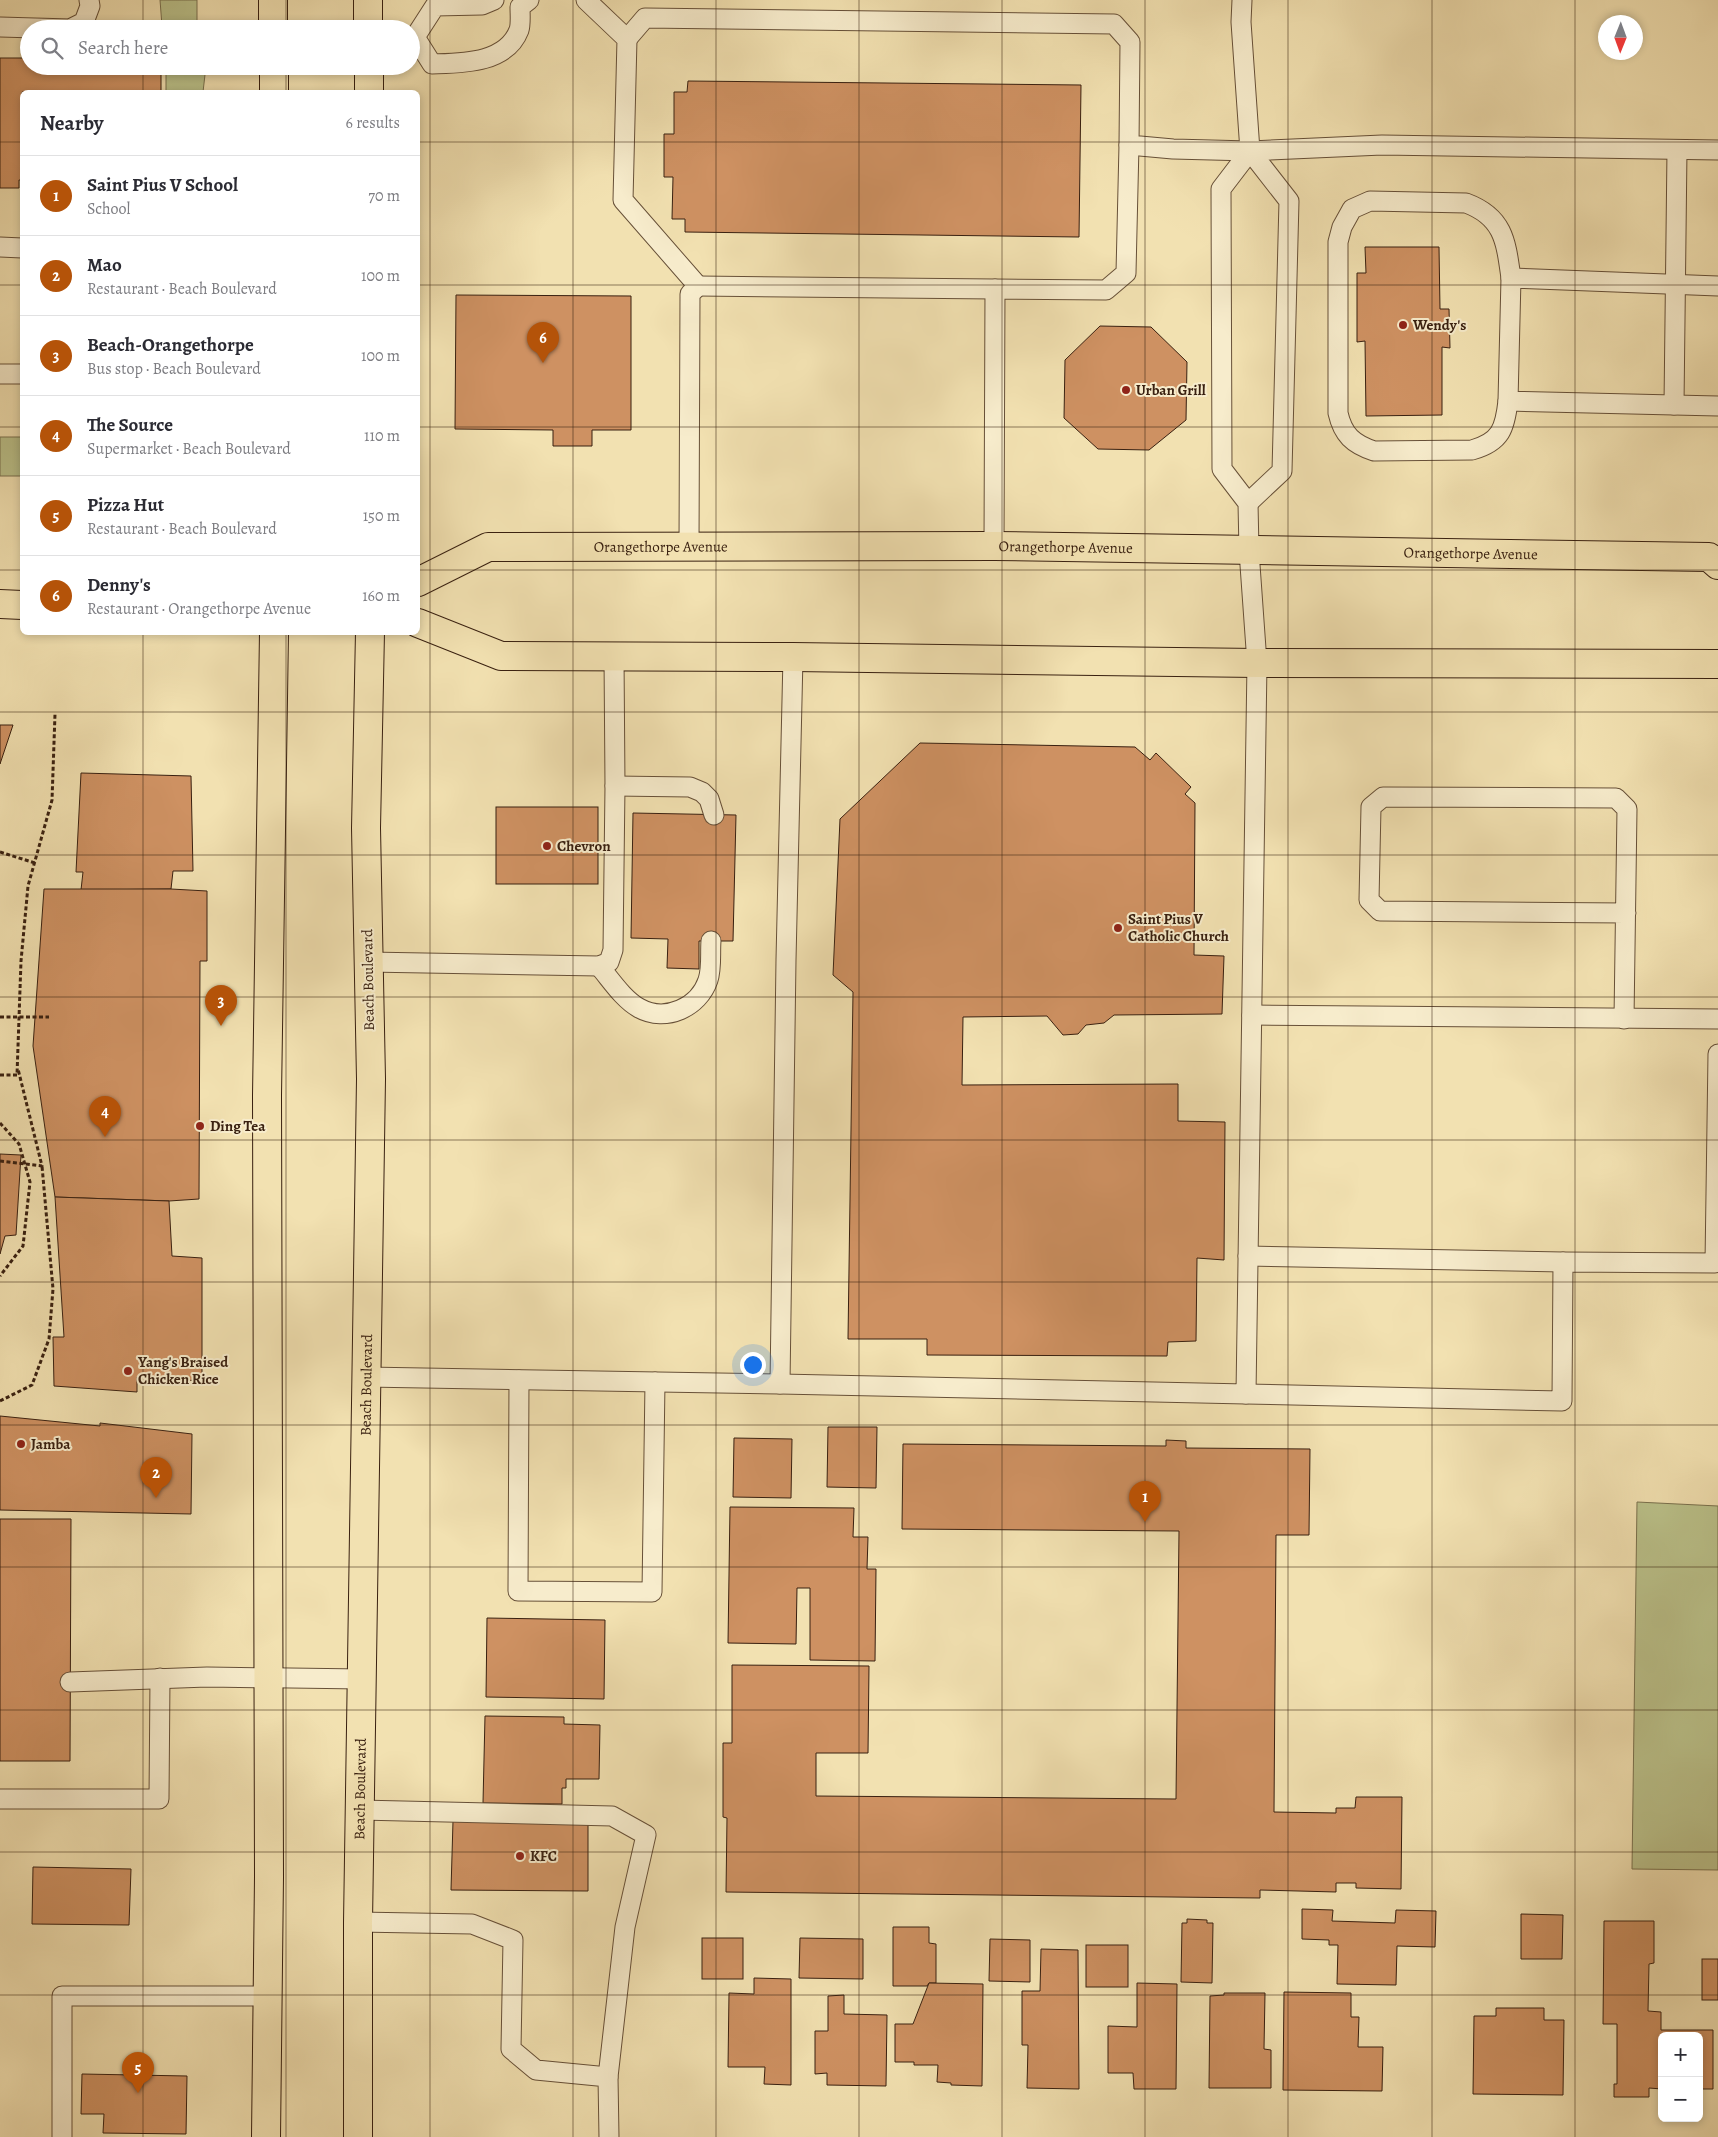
<!DOCTYPE html>
<html lang="en">
<head>
<meta charset="utf-8">
<style>
  :root { --surface:#fff; --page:#f2f2f3; --text:#2b2b33; --muted:#7c7c81; --line:#e1e1e2; --accent:#b45309 }
  body { margin:0; font-family:Alegreya,serif; background:var(--page); color:var(--text) }
  .controls { position:absolute; right:15px; bottom:15px; display:grid; overflow:hidden; border-radius:8px; box-shadow:0 2px 8px #0003 }
  .controls button { width:45px; height:45px; display:grid; place-items:center; padding:0; border:0; border-bottom:1px solid var(--line); background:var(--surface); color:var(--text); font:25px sans-serif }
  .compass { position:absolute; left:1598px; top:15px; width:45px; height:45px; border-radius:50%; background:var(--surface); box-shadow:0 2px 8px #0003; rotate:181deg }
  .you { position:absolute; left:752px; top:1364px; width:18px; height:18px; margin:-12px; border:4px solid #fff; border-radius:50%; background:#1a73e8; box-shadow:0 0 0 8px #1a73e833 }
  .badge { display:grid; place-items:center; width:32px; height:32px; border-radius:50%; background:var(--accent); color:#fff; font-size:16px; font-weight:700 }
  .pin { position:absolute; translate:-50% -41px; filter:drop-shadow(0 1px 2px #0008) }
  .pin::after { content:''; position:absolute; top:26px; width:18px; height:15px; background:inherit; clip-path:polygon(0 0,100% 0,50% 100%) }
  .list { margin:0; padding:0; list-style:none }
  h2 { display:flex; justify-content:space-between; align-items:center; height:65px; margin:0; padding:0 20px; font-size:21px }
  h2 small { font-size:16px; font-weight:400; color:var(--muted) }
  .list li { display:grid; grid-template-columns:32px 1fr auto; gap:15px; align-items:center; box-sizing:border-box; height:80px; padding:0 20px; border-top:1px solid var(--line) }
  .list b { display:block; font-size:19px; white-space:nowrap }
  .list p { margin:0; font-size:16px; white-space:nowrap; color:var(--muted) }
  .list em { font-size:16px; font-style:normal; color:var(--muted) }
  .icon { flex:none; width:28px; height:28px; fill:none; stroke:currentColor; stroke-width:2; stroke-linecap:round; stroke-linejoin:round }
  .map { position:relative; flex:none; width:1718px; height:2137px; overflow:hidden }
  .search { position:absolute; background:var(--surface); box-shadow:0 2px 8px #0003; left:20px; top:20px; width:400px; height:55px; display:flex; align-items:center; gap:12px; box-sizing:border-box; padding:0 18px; border-radius:28px; color:var(--muted); font-size:19px }
  .panel { position:absolute; background:var(--surface); box-shadow:0 2px 8px #0003; left:20px; top:90px; width:400px; height:545px; border-radius:8px }
  .map>svg:first-child { display:block }
</style>
</head>
<body>
<div class="map">
<svg width="1718" height="2137" viewBox="0 0 1718 2137">
  <rect width="100%" height="100%" fill="#f2e1b1"/>
  <filter id="stains"><feTurbulence type="fractalNoise" baseFrequency=".004" numOctaves="4"/><feColorMatrix values="0 0 0 0 .2 0 0 0 0 .09 0 0 0 0 .02 0 0 0 .5 -.17"/></filter>
  <radialGradient id="worn" r=".72"><stop offset=".6" stop-color="#630" stop-opacity="0"/><stop offset="1" stop-color="#630" stop-opacity=".3"/></radialGradient>
  <g fill="#bbc28b" stroke="#7a714e">
    <path d="M160,0H197V24L162,26Z"/>
    <path d="M166,66H206L203,92H166Z"/>
    <rect x="0" y="437" width="22" height="39"/>
    <path d="M1637,1502L1718,1506V1870L1632,1869Z"/>
  </g>
  <g fill="#ce9162" stroke="#392010">
    <path d="M0,58H29V66H161V92H22V180H19V188H0Z"/>
    <path d="M688,81L1081,85L1079,237L685,232V219H672L673,177H664V134H674V92H687Z"/>
    <path d="M1365,247H1439L1440,309H1449L1450,348L1442,347V415L1366,416L1365,341L1357,342V273H1366Z"/>
    <path d="M456,295L631,296V430H592V446H553V430L455,429Z"/>
    <path d="M1100,326L1151,327L1187,362L1186,420L1149,450L1098,449L1064,418L1065,360Z"/>
    <path d="M0,725H13L0,764Z"/>
    <path d="M920,743L1135,747L1150,760L1156,753L1191,787L1185,794L1195,803L1194,955L1224,956L1222,1014L1114,1015L1104,1023L1086,1025L1078,1034L1063,1035L1047,1016L963,1017L962,1085L1178,1084V1121L1225,1122L1224,1260L1197,1258L1196,1341L1168,1342L1167,1356L927,1355V1339H848L853,992L833,975L840,819Z"/>
    <path d="M81,773L191,776L193,871H173L171,889L81,890L83,872H76Z"/>
    <rect x="496" y="807" width="102" height="77"/>
    <path d="M633,813L736,815L733,941H699V969L667,968L668,939L631,938Z"/>
    <path d="M44,889H171L207,891V961H200L199,1199L169,1201L55,1197L33,1046Z"/>
    <path d="M0,1154L21,1155L16,1235L5,1236L0,1254Z"/>
    <path d="M55,1197L169,1201L172,1256L202,1258V1381L137,1377V1392L54,1386L53,1337H64Z"/>
    <path d="M0,1416L100,1426V1423L192,1434L191,1514L0,1510Z"/>
    <path d="M828,1427H877L876,1488L827,1487Z"/>
    <path d="M734,1438L792,1439L791,1498L733,1497Z"/>
    <path d="M1166,1440L1186,1441V1448L1310,1449L1309,1535H1276L1274,1812L1336,1813V1808H1355L1356,1797H1402L1401,1889L1356,1888V1883H1336V1892L1260,1890V1898L726,1892L727,1818L723,1817V1743H732V1665L869,1666L868,1753H816V1796L1176,1799L1179,1531L902,1529L903,1444L1166,1446Z"/>
    <path d="M730,1507L854,1508L853,1537H868L867,1569H876L875,1661L810,1660V1588H797L796,1644L728,1643Z"/>
    <path d="M0,1519H71L70,1761H0Z"/>
    <path d="M487,1618L605,1620L604,1699L486,1697Z"/>
    <path d="M485,1716L564,1717V1724L600,1725L599,1779H566V1788H562V1804L483,1803Z"/>
    <path d="M453,1821L588,1823V1891L451,1890Z"/>
    <path d="M33,1867L131,1869L129,1925L32,1924Z"/>
    <path d="M1302,1909L1333,1910L1332,1921L1395,1923L1396,1910L1436,1911L1435,1947L1397,1946L1396,1985L1337,1984L1338,1945H1329V1940L1302,1939Z"/>
    <path d="M1521,1914L1563,1915L1562,1959H1521Z"/>
    <path d="M1187,1919L1207,1920V1923H1213L1212,1983L1181,1982L1182,1923H1187Z"/>
    <path d="M1604,1921H1654V1963L1649,1964L1648,2011L1661,2012V2030H1713V2089H1699V2036H1662V2089L1649,2088V2097H1614V2084H1617V2024H1603Z"/>
    <path d="M893,1927H929V1943L936,1944V1983H929L927,1986H893Z"/>
    <rect x="702" y="1938" width="41" height="41"/>
    <path d="M800,1938L863,1939V1979L799,1978Z"/>
    <path d="M990,1939L1030,1940V1982L989,1981Z"/>
    <rect x="1086" y="1945" width="42" height="42"/>
    <path d="M1041,1949L1078,1950L1079,2089L1027,2088L1028,2045H1022V1991H1040Z"/>
    <rect x="1702" y="1959" width="16" height="41"/>
    <path d="M754,1978L791,1979V2085L764,2084L765,2067H728L729,1993L754,1994Z"/>
    <path d="M929,1983L983,1984L982,2086L951,2085V2083L937,2082L938,2065H914V2062H895V2024H913Z"/>
    <path d="M1137,1983L1177,1984L1176,2089H1134L1133,2073H1108V2026L1137,2027Z"/>
    <path d="M1284,1992L1351,1993V2017H1359L1358,2047H1383L1382,2091L1283,2090Z"/>
    <path d="M1224,1993H1265L1264,2049L1271,2050V2088H1209L1210,1996L1224,1995Z"/>
    <path d="M844,1995V2014L887,2015L886,2086L827,2085V2073L815,2074V2031H828V1996Z"/>
    <path d="M1496,2008H1544V2020H1564L1563,2095L1473,2094L1474,2016H1496Z"/>
    <path d="M82,2074L187,2076L186,2134L103,2133L104,2114H81Z"/>
  </g>
  <g fill="none" stroke-linecap="round" stroke-linejoin="round">
    <g stroke="#675038" stroke-width="21">
      <g id="service">
        <path d="M586,0L627,39L623,200L698,286L690,294L689,546"/>
        <path d="M1242,0L1241,22L1250,151L1289,201L1282,471L1248,503"/>
        <path d="M0,27L70,29L84,22L90,6L89,0"/>
        <path d="M415,37L432,64C461,63 506,64 519,30C521,24 520,14 520,7L529,0"/>
        <path d="M415,37L435,6L482,5L494,0"/>
        <path d="M627,39L645,18L1114,24L1130,42L1129,145L1173,149L1250,151L1382,145L1718,150"/>
        <path d="M1677,150L1674,405L1718,406"/>
        <path d="M0,247L22,248"/>
        <path d="M698,286L995,289"/>
        <path d="M0,374H22"/>
        <path d="M1508,401C1505,428 1501,442 1472,450L1374,451C1353,444 1343,435 1338,413V242L1342,227L1352,209L1370,201L1466,203C1504,217 1506,242 1511,278"/>
        <path d="M1674,405L1508,401L1511,278L1718,286"/>
        <path d="M994,546L995,289L1106,290L1126,273L1129,145"/>
        <path d="M615,786L690,787L702,792L709,799L714,815"/>
        <path d="M368,962L599,966L609,962L613,950L615,786L614,656"/>
        <path d="M599,966C611,980 623,999 639,1008C666,1023 699,1007 708,980C712,968 710,953 711,941"/>
        <path d="M1252,1015L1718,1019"/>
        <path d="M1624,1019L1627,809L1616,798L1383,797L1371,807L1369,900L1380,911L1626,913"/>
        <path d="M1248,1256L1563,1262"/>
        <path d="M366,1377L780,1384L786,960L793,657"/>
        <path d="M519,1380L518,1591L652,1592L655,1382"/>
        <path d="M780,1384L1246,1394L1257,663L1249,551L1248,503L1222,469L1221,189L1250,151"/>
        <path d="M1246,1394L1562,1401L1563,1262L1715,1263L1718,1054"/>
        <path d="M70,1682L207,1677L362,1679"/>
        <path d="M0,1799H159L160,1678"/>
        <path d="M360,1810L612,1816L646,1835L625,1927L608,2077"/>
        <path d="M358,1922L472,1924L513,1940L511,2049L536,2070L608,2077L609,2137"/>
        <path d="M62,2137V1996H267"/>
      </g>
    </g>
    <g stroke="#392010" stroke-width="30">
      <g id="primary">
        <path d="M273,0V29"/>
        <path d="M368,0V29"/>
        <path d="M274,66V92"/>
        <path d="M369,66V92"/>
        <path id="s1" d="M418,582L488,547L994,546L1709,557L1718,565"/>
        <path d="M0,604L22,605"/>
        <path d="M418,623L501,656L793,657L1257,663L1718,664"/>
        <path d="M266,2137L269,1877L267,1096L274,632"/>
        <path id="s2" d="M358,2137V1922L371,1079L366,828L370,632"/>
      </g>
    </g>
    <g stroke="#392010" stroke-width="3" stroke-dasharray="4 2.5" stroke-linecap="butt">
      <path d="M0,852L35,863"/>
      <path d="M0,1017H49"/>
      <path d="M0,1075H17L21,961L28,886L52,800L55,714"/>
      <path d="M0,1123L19,1144L30,1182L23,1246L0,1276"/>
      <path d="M0,1161L42,1166L18,1069"/>
      <path d="M0,1401L32,1385L49,1339L53,1289L42,1166"/>
    </g>
    <use href="#service" stroke="#f7eccc" stroke-width="19"/>
    <use href="#primary" stroke="#f2e1b1" stroke-width="28"/>
  </g>
  <path fill="none" stroke="#392010" stroke-width="1" stroke-opacity="0.55" d="M143,0V29M286,0V29M430,0V2137M573,0V2137M716,0V2137M859,0V2137M1002,0V2137M1145,0V2137M1288,0V2137M1432,0V2137M1575,0V2137M143,66V92M286,66V92M0,142H22M418,142H1718M0,285H22M418,285H1718M0,427H22M418,427H1718M0,570H22M418,570H1718M143,632V2137M286,632V2137M0,712H1718M0,855H1718M0,997H1718M0,1140H1718M0,1282H1718M0,1425H1718M0,1567H1718M0,1710H1718M0,1852H1718M0,1995H1718"/>
  <g fill="#8f2418" stroke="#f7eccc" stroke-width="2">
    <circle cx="1403" cy="325" r="5"/>
    <circle cx="1126" cy="390" r="5"/>
    <circle cx="547" cy="846" r="5"/>
    <circle cx="1118" cy="928" r="5"/>
    <circle cx="200" cy="1126" r="5"/>
    <circle cx="128" cy="1371" r="5"/>
    <circle cx="21" cy="1444" r="5"/>
    <circle cx="520" cy="1856" r="5"/>
  </g>
  <g text-anchor="middle" dominant-baseline="central" stroke-width="4" stroke-linejoin="round" paint-order="stroke">
    <g font-size="15" font-weight="bold" fill="#392010" stroke="#f7eccc" text-anchor="start">
      <text x="1413" y="325">Wendy's</text>
      <text x="1136" y="390">Urban Grill</text>
      <text x="557" y="846">Chevron</text>
      <text x="1128" y="919">Saint Pius V<tspan x="1128" dy="17">Catholic Church</tspan></text>
      <text x="210" y="1126">Ding Tea</text>
      <text x="138" y="1362">Yang's Braised<tspan x="138" dy="17">Chicken Rice</tspan></text>
      <text x="31" y="1444">Jamba</text>
      <text x="530" y="1856">KFC</text>
    </g>
    <g font-size="15" fill="#392010" stroke="#f7eccc">
      <text stroke="none"><textPath href="#s1" startOffset="251">Orangethorpe Avenue</textPath></text>
      <text stroke="none"><textPath href="#s1" startOffset="656">Orangethorpe Avenue</textPath></text>
      <text stroke="none"><textPath href="#s1" startOffset="1061">Orangethorpe Avenue</textPath></text>
      <text transform="translate(368 980) rotate(-91)">Beach Boulevard</text>
      <text stroke="none"><textPath href="#s2" startOffset="752">Beach Boulevard</textPath></text>
      <text stroke="none"><textPath href="#s2" startOffset="348">Beach Boulevard</textPath></text>
    </g>
  </g>
  <rect width="100%" height="100%" filter="url(#stains)"/>
  <rect width="100%" height="100%" fill="url(#worn)"/>
</svg>
<div class="controls">
<button>+</button>
<button>−</button>
</div>
<svg class="compass" viewBox="-18 -18 36 36"><path d="M0-13l5 13h-10z" fill="#e53935"/><path d="M0 13l5-13h-10z" fill="#7c7c81"/></svg>
<div class="you"></div>
<div class="pin badge" style="left:1145px;top:1522px">1</div>
<div class="pin badge" style="left:156px;top:1498px">2</div>
<div class="pin badge" style="left:221px;top:1026px">3</div>
<div class="pin badge" style="left:105px;top:1137px">4</div>
<div class="pin badge" style="left:138px;top:2093px">5</div>
<div class="pin badge" style="left:543px;top:363px">6</div>
<div class="search"><svg class="icon" aria-label="search" viewBox="0 0 24 24"><circle cx="10" cy="10" r="6"/><path d="M15 15l6 6"/></svg>Search here</div>
<section class="panel">
<h2>Nearby<small>6 results</small></h2>
<ul class="list">
<li><span class="badge">1</span><div><b>Saint Pius V School</b><p>School</p></div><em>70 m</em></li>
<li><span class="badge">2</span><div><b>Mao</b><p>Restaurant · Beach Boulevard</p></div><em>100 m</em></li>
<li><span class="badge">3</span><div><b>Beach-Orangethorpe</b><p>Bus stop · Beach Boulevard</p></div><em>100 m</em></li>
<li><span class="badge">4</span><div><b>The Source</b><p>Supermarket · Beach Boulevard</p></div><em>110 m</em></li>
<li><span class="badge">5</span><div><b>Pizza Hut</b><p>Restaurant · Beach Boulevard</p></div><em>150 m</em></li>
<li><span class="badge">6</span><div><b>Denny's</b><p>Restaurant · Orangethorpe Avenue</p></div><em>160 m</em></li>
</ul>
</section>
</div>
</body>
</html>
